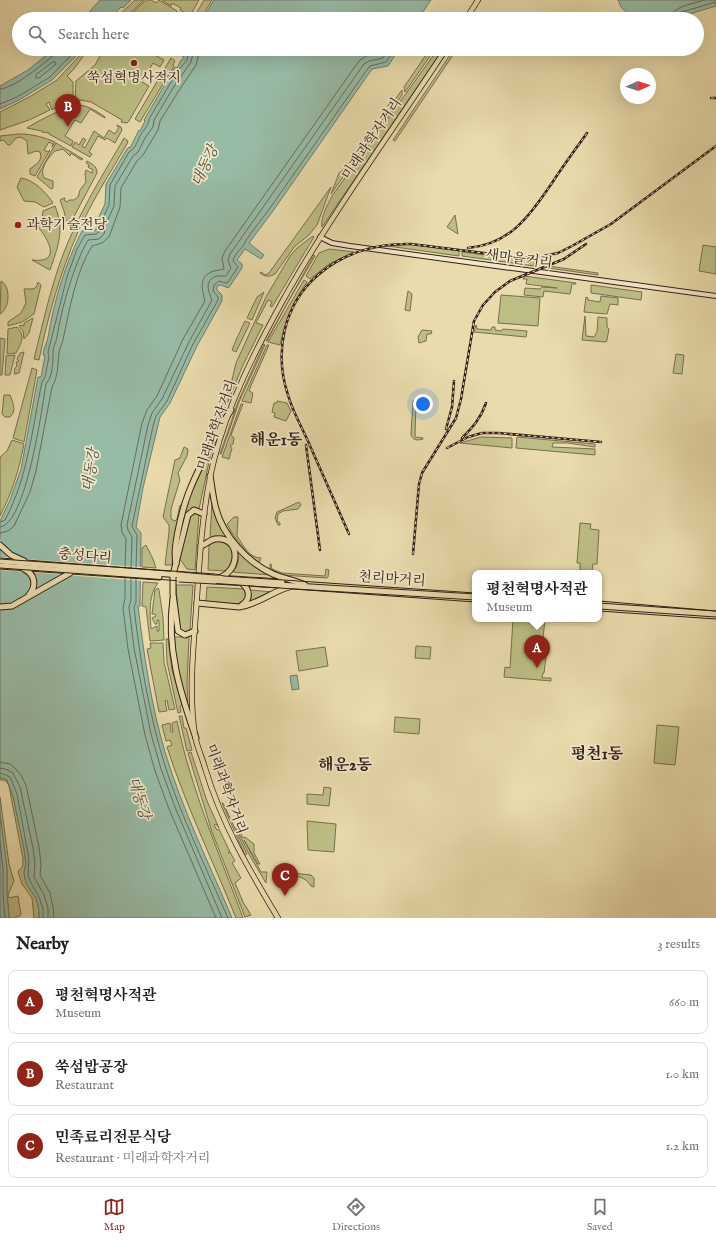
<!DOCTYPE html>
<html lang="en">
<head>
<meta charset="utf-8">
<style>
  :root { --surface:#fff; --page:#f6f6f6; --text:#202124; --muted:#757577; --line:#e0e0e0; --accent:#8f2418 }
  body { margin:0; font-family:"IM FELL English","Noto Serif KR",serif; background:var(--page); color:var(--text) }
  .compass { position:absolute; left:620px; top:68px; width:36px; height:36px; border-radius:50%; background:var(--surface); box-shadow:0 4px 16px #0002; rotate:87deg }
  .you { position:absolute; left:423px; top:404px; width:14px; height:14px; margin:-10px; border:3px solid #fff; border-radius:50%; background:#1a73e8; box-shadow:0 0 0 6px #1a73e833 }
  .badge { display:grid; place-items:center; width:26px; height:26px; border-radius:50%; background:var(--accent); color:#fff; font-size:13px; font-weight:700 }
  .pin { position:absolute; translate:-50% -33px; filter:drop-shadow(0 1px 2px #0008) }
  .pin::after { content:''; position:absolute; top:21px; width:14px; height:12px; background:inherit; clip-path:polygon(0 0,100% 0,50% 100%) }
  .popup { position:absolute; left:472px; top:570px; width:130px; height:52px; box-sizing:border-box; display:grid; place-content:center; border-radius:8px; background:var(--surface); filter:drop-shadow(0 1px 3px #0005); font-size:13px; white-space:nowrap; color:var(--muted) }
  .popup b { font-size:15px; color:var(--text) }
  .popup::after { content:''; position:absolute; left:50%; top:100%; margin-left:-8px; border:8px solid transparent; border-top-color:var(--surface) }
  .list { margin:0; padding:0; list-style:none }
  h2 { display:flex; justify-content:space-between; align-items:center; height:52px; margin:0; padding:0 16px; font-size:17px }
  h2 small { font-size:13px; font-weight:400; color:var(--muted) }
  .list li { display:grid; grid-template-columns:26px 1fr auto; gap:12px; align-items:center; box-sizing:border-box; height:64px; margin:0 8px 8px; padding:0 8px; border:1px solid var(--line); border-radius:8px }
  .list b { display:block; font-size:15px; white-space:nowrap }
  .list p { margin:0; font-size:13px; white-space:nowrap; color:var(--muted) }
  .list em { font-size:13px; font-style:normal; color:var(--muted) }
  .icon { flex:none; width:22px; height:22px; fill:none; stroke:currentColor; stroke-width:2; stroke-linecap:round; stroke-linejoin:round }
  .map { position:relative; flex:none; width:716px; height:918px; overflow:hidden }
  .search { position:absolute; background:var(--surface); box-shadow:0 4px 16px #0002; left:12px; right:12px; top:12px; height:44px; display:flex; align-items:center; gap:10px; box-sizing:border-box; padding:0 14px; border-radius:22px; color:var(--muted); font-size:15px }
  .sheet { height:268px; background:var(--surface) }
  nav { display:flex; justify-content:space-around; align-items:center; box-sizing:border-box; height:56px; border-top:1px solid var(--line); background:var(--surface); font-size:11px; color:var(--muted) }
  nav a { display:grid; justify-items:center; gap:2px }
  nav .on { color:var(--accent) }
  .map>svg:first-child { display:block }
</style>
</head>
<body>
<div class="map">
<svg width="716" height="918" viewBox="0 0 716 918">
  <rect width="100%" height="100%" fill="#e9dbac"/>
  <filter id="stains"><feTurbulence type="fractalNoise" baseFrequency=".005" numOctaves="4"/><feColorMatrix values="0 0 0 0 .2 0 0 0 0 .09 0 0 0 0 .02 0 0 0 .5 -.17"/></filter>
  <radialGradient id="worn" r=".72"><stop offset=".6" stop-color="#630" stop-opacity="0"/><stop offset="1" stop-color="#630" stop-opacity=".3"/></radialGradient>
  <g fill="#bdbe85" stroke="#786e4e">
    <path d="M135,0H144L124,19H115Z"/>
    <path d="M146,0H151L156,3L159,0L177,11L173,19H126Z"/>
    <path d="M162,0H199L190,16L180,10L181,8L172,3L171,6Z"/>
    <path d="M204,0H212L201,19H193Z"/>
    <path d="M104,49H143L164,60L160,67L153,63L142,82L149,86L129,121L127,123L121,122L122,120L91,102L75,99L76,81L95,65Z"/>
    <path d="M430,49H435L405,92L404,87Z"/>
    <path d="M438,49H443L322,227C320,218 328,204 332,196Z"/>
    <path d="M454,49H457L395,141L393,140Z"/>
    <path d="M82,53L84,55L74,69L67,76L73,82V100L60,104L52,110L49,102L46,104L50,110L29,120L0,130V112L31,96L57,80Z"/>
    <path d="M171,58L175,61L173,65L174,66L140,122L135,119Z"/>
    <path d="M402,90V95L380,128L384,115Z"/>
    <path d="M73,105C86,104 95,110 105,117V118L90,109L81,123L75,120L65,136L73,141L71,146L49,134V133L42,132V131L27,128C30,125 68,106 73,105Z"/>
    <path d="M378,123L374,133L331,194L339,173L342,171Z"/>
    <path d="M117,125L121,127L122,130L115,143L107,138L105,140L98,136L89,152L92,154L90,157L72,147L75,142L79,145L83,138L86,140L82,146L85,148L94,131L104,138L109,130L115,134L119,127L117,126Z"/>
    <path d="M19,134C32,134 43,137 55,142L52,147L53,144L49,142L44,150L48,152L50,150L35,176L30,174V169L39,162L41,157L40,152L36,151L28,154L27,141L21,137L16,138L10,145H8L3,140L0,141V136Z"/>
    <path d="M124,138L128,141L127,144C110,173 92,201 78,232C60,273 48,316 39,360L34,359C45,315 54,270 74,229C88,198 107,168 124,138Z"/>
    <path d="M56,143L83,159L81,160L71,153L70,156L63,149L55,151C49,157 39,168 44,178L53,181V188L51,189L37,177Z"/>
    <path d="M87,161C92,164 97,166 97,173L69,226L67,225L64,211L60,200L64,198H65L64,200L67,202L69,200H74L78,197L80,190L86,182L85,173L86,170L92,173L93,170L88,167L89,165L86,163Z"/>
    <path d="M21,178C34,180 46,192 53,203L44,207L35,202L24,201L17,187Z"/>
    <path d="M331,187L317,225L308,236L295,246L275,274C270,277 265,277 260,273L261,272L265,275L269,273Z"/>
    <path d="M55,206C65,231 58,246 50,270L32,260C62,264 49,239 37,226L42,219L43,211Z"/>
    <path d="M455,215L458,234L447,227Z"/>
    <path d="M313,236L314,237L272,307L270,306L272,302L268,300L256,323L263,325L243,365L211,442L209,441L212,430L231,384L236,363L266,297L290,256L297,248Z"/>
    <path d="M409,244L459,251V256L388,246Z"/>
    <path d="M703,245L716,247V274L699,271Z"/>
    <path d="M329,249L354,252L329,264L310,279L306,276L319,253Z"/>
    <path d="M462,252L524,260L535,259L534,266L462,256Z"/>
    <path d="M314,255L315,256L288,302L267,341H266Z"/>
    <path d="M548,266L598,273V275L548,268Z"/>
    <path d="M524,276L576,283V284H572L570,294L544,291L543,297L524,295L525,288L540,289L542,287L557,288L526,284L527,279H523Z"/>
    <path d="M304,280L307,282C293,303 285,320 280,345L268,342Z"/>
    <path d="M1,281C11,286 10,309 0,314Z"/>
    <path d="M38,282L41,285L34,314L22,322L8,326V322L21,313L26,303L24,289C31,288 36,292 38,282Z"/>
    <path d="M591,285L642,292L641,300L591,293Z"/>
    <path d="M408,291L412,294L410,311L405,310Z"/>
    <path d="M264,292L252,320L247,318L257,297Z"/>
    <path d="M501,295L540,298L538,326L498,323Z"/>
    <path d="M601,296L618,298V305L610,304L607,314L584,312L586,297L588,298V300L600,302Z"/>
    <path d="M585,316L586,336L594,337L597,332L598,317L607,318V327L609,329L607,340L606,342L582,340Z"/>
    <path d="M33,318L29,333L24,339L23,331L19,326L21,325L24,326V323Z"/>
    <path d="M245,321L250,323L236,352L232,350L236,340Z"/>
    <path d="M476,325L477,329L491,330L492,327H495V330L501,331L503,329L527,331L526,337L474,332Z"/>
    <path d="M17,327C26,337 21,343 16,353L7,354L8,329Z"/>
    <path d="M422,330L432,331L431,334H427L426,341L419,343L418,337Z"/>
    <path d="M0,338L5,339L2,375H0Z"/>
    <path d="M264,344L265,345L239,402L221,454H220L238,402Z"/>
    <path d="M267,345H269L250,388L249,391L253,393L251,403L242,401Z"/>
    <path d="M24,352L19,373L14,374L15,368L17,366L16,362L19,361L17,359L20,353Z"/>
    <path d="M676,354L684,355L682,374L673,373Z"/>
    <path d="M15,355L10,375H5L6,356Z"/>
    <path d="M32,368L37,370L24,442L13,438Z"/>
    <path d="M4,395H10C13,403 17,411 10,417H5L2,414Z"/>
    <path d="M414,400H416L415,437L423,438V439C417,441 412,440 411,434L413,401Z"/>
    <path d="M277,401L287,403L291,411L286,421L274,417L275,413L272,412L274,403H277Z"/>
    <path d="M241,404H243L231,435L234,438L233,444L230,446L232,448L229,459L222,457Z"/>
    <path d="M481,437L512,438V448L460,443Z"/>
    <path d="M517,437L595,444V447L568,443H553L552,447L595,449V455L516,448Z"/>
    <path d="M12,440L24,444C19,470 12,493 0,516V457L7,451Z"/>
    <path d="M184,447L188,449L187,456L178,473L180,480L171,509V519L175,521L177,519L180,505L182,506L174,546L172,565H165L169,532V525L163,517L175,460L180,458Z"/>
    <path d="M210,452L211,453L199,509H193L188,512L178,546L184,514L189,498Z"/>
    <path d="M299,502L301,505L298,509L283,511L278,514L277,521L280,523V525H278L275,518L277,512Z"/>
    <path d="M212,503L226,534L269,575L233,572C241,563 239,552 232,543L210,538Z"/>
    <path d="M193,513L199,514L195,570L187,569L179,558L190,516Z"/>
    <path d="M234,517H238L237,536C243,545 249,558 261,558L259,563C246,552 235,540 227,524Z"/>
    <path d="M580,523L591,524L590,529L599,530L597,564H593L592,571L580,570V563H577Z"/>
    <path d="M217,541C229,543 232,548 234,559L228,571L208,570L209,546L212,542Z"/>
    <path d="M146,545L153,559L156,568L142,567V548Z"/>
    <path d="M270,564H271L272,569L282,573L325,576L326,569L329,570L328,577L327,578L282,575L270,569Z"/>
    <path d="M143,582L158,583C148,596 150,613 151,629L157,626V631H159V620H157V624H155L152,618L156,616L155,614H152L155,590L158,588L159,590L163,617L164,640L150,641L146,607L142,606Z"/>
    <path d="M176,585H193L190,630L186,633L180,631L179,626Z"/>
    <path d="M207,587L245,589L246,599L240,604L207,602L206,600Z"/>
    <path d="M250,590L273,592L250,602L251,597Z"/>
    <path d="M513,619H545L542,648L546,657L544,673H543L542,678H551V681L504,677L505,667L510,668Z"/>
    <path d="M173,637H189L187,684L188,702L186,700L177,665Z"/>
    <path d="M166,639H168L172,670L182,704L180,707L181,712L178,713L167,662Z"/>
    <path d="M150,643H163L164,662L175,709L169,710L167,700L165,701L167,711L159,712L147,649L151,648Z"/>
    <path d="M416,646L431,647L430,659L415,658Z"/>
    <path d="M325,647L328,666L299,671L296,651Z"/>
    <path d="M179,716H182L184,728H186L192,750L187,751Z"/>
    <path d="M395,717L420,719L419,734L394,732Z"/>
    <path d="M177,721C191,789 219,853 243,918H236C213,861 186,806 167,747L172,745L170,740L166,741L162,725L170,723L171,732H173L172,723Z"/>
    <path d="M657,725L679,727L675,765L654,763Z"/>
    <path d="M191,752L207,801L219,828L216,824L214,825L217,830L219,829L230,852L228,853L230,852L235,861L232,863L241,878L235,883L243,902L251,915L245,917L212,832L188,753Z"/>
    <path d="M0,777L7,780L13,796L24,849L26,864L24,872L25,879L27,885L36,898L39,910V918H34L32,898L22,884L18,871C23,868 23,865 23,859L9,786L7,782L4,780H0Z"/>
    <path d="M324,787L331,788L329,806L307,804V794L323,795Z"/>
    <path d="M0,797L9,864L14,881L8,895L9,898L18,896L21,915L15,918H9L7,893V869L0,814Z"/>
    <path d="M222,803H223L247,854L245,855Z"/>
    <path d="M307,821L336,824L334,852L308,850Z"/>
    <path d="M237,825L243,838L245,837L254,844V853L260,864H258L244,840L261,872H267L266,883L251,858L236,828Z"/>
    <path d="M292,873L311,875L314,878V887L311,886C307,879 300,876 292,876Z"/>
  </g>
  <g fill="#98bba6" stroke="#707c6c">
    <path d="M100,0H131L123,8L121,7L112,16L113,17L111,19H83Z"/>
    <path d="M214,0H431L418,19H203Z"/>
    <path d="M618,0H716V6L673,19H634L621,7Z"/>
    <path d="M54,49H83L52,80L19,100L0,109V86L28,70Z"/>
    <path d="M186,49H399L388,66L372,69L273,211L249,243L264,255L261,259L245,249L237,260L242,264V268L230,286L228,288L221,285L217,286V290L222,295V301L197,346L170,403L160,417L143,488L136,527L141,533L140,606H138C144,655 151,705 165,752C182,809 209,863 232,918H39V910L36,898L27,885L25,879L24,872L26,864L24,849L13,796L7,780L0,777V521L10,500L21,469L38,377H41L45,356L43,355C43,349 47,343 48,337C54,301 65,264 82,231L85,230L90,231L96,230L97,221L105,204L106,184L127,149L129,147L130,148L139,130L140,131L145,121L144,120L175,67L177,68L181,60H182L184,57L182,56Z"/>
    <path d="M297,675L299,689L292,690L290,676Z"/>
    <path d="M0,814L7,869V893L9,918H0Z"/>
  </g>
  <path fill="#e9dbac" d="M0,539L4,546L13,553L24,559L142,567V581L0,570V557H10L0,548Z"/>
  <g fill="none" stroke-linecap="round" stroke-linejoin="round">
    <g stroke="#666c5e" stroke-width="1">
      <path d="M670,19C671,6 694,4 704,0"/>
      <path d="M675,19V16L678,13L716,2"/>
      <path d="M53,62H55L56,64L39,78H36V75Z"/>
      <path d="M0,89C15,88 43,64 55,54L56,49"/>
      <path d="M0,104L17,97L50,77L77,49"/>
      <path d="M0,522L5,520C28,477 32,429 42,382L45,377L49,357L48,352L67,277L77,249L85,235L96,234L99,232L101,222L109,205L110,185L129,152C136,148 137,142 140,136C143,130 149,126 149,119L177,72L187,60L189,49"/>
      <path d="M0,527C26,525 42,408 46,384C53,376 53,362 53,352C53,347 56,342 57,337C61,310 74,264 88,240L99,239L104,234L106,224L114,206L115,186L133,156L138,152L145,138L153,127L154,120L173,88L191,62L194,49"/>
      <path d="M0,533L8,531L14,526L30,492L36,471L52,387C58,377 58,364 59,352C60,348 62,344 63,340C69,311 76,271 92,246L102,243L109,237L120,207L121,188L137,161L143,155L158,130L160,121L178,92L196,65L200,49"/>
      <path d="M125,567L126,539L122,532L121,525L142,423L147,410L157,396L183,339L205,301C202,289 198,276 214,271C217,270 221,270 224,269L222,258L225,251L359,61L366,56L379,53L382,49"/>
      <path d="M131,568L132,537L128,530L127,525L148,425L152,413L162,399L189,342L212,300C209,292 203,280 217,276C220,276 223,276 226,276L231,268L228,261L230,254L364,64L369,61L383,58L389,49"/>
      <path d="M136,568L137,535L132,526L153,426L156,416L167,401L193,344L218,300V297L213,291L214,285L219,281L226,283L228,282L238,267L233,261C234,253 244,248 246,240L270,208L364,74L370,66L386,62L395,49"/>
      <path d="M125,578V598L123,608L128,649L145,735L155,771L169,809L216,918"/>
      <path d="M131,579V600L129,607L134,648L151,734L161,769L175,807L222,918"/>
      <path d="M136,579V602L134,607C140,660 149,714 165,766C182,818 206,868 228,918"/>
      <path d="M0,762L10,764L16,769L21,775L26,785L39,847L41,864L40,875L50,893L53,907L54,918"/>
      <path d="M0,768L8,770L13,773L20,787L33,848L35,863L34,877L44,895L48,908V918"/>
      <path d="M0,773L6,775L10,777L17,794L29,859L28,875L31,883L39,897L43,909V918"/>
      <path d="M0,841L3,869V893L5,918"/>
    </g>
    <g stroke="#331e16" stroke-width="6">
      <path id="secondary" d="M320,237L332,243L350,246L716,296"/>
    </g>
    <g stroke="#331e16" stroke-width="6">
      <g id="primary">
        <path d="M466,19L478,0"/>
        <path d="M278,918C248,868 222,824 205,768C202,757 197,747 195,736C188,690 194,643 197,597C200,551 203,504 214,460C228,404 255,351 282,302C331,214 391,133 446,49"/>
      </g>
    </g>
    <g stroke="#331e16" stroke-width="7">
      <g id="highway">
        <path d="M210,476C212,487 213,498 216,509C223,536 248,563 273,574C284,579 295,580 305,585"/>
        <path d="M0,545L11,555L24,561"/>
        <path d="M201,546C206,544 210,540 215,539C239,535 242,568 221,577"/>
        <path d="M0,561L180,575"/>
        <path d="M176,564C174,552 176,542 178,531C184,501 191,485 204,459C212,442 220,426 231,410"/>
        <path d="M0,566L159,577"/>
        <path d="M24,569C35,574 37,586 29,595"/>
        <path d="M216,578L282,582"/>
        <path d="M215,581L475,597"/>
        <path d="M173,598C166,648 180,692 196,738"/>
        <path d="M197,603L239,607C259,604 271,592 289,587"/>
        <path d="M242,605C251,599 250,590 242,583"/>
        <path d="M599,606L716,614"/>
        <path d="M0,607L12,606L70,573"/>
        <path d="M195,631L185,635L178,631L173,594V575L188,515L194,510L204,514"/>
      </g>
    </g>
    <use href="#secondary" stroke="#f1e8c9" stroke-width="4"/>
    <use href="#primary" stroke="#e9dbac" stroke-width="4.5"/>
    <use href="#highway" stroke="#e9dbac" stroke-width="5"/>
    <g stroke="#331e16" stroke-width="1">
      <path d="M0,559L215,574L224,576L475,593"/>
      <path d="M0,568L475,602"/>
      <path d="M599,601L716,611"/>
      <path d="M599,611L716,619"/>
    </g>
    <g stroke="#331e16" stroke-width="2.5">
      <g id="rail">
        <path d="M711,98H716"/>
        <path d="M468,248C511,244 529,216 552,183C563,166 575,150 587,133"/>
        <path d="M446,429L452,407L454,381"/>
        <path d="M462,438C473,427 481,418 486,403"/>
        <path d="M306,445L320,550"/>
        <path d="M447,448L468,437L482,433H498L601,442"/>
        <path d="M349,534C336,505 324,477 311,448C304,431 293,413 288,395C274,353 283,305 318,275C343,253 377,243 411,244L523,258L544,256L558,253L572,246L611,224L716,146"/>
        <path d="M413,554L419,484L422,473L456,418L461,399L474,321L483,305L495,292L510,281L564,259L586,244"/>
      </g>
    </g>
    <use href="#rail" stroke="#f1e8c9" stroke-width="1" stroke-dasharray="3" stroke-linecap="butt"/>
    <g stroke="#331e16" stroke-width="7" stroke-linecap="butt">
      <g id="highway-bridge">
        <path d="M180,575L214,578"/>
        <path d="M179,579L215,581"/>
      </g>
    </g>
    <use href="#highway-bridge" stroke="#e9dbac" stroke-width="5"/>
  </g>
  <g fill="#8f2418" stroke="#f1e8c9" stroke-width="1.5">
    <circle cx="134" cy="63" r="4"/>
    <circle cx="18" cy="225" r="4"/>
  </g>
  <g text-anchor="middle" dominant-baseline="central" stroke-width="3.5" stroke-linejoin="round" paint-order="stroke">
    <g font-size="14" fill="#331e16" stroke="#f1e8c9">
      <text x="134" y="78">쑥섬혁명사적지</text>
      <text x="26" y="225" text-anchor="start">과학기술전당</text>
    </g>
    <g font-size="14" fill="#331e16" stroke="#f1e8c9">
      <text transform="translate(372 139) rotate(-56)">미래과학자거리</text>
      <text transform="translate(519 259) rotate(8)">새마을거리</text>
      <text transform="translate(217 425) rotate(-71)">미래과학자거리</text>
      <text transform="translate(85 556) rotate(5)">충성다리</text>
      <text transform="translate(392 579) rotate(4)">천리마거리</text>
      <text transform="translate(226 789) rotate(70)">미래과학자거리</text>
    </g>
    <g font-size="15" font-style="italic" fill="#514d41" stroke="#f1e8c9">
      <text transform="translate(205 166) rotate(-65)">대동강</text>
      <text transform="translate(91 470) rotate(-81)">대동강</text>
      <text transform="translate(139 798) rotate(73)">대동강</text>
    </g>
    <g font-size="16" font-weight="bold" fill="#331e16" stroke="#f1e8c9">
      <text x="276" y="441">해운1동</text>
      <text x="597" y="755">평천1동</text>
      <text x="345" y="766">해운2동</text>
    </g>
  </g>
  <rect width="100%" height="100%" filter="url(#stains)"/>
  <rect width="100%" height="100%" fill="url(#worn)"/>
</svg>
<svg class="compass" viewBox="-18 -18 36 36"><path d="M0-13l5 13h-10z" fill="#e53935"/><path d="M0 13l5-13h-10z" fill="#757577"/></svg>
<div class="you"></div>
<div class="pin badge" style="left:537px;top:668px">A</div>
<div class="popup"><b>평천혁명사적관</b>Museum</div>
<div class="pin badge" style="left:68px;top:127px">B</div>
<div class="pin badge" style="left:285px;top:896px">C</div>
<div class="search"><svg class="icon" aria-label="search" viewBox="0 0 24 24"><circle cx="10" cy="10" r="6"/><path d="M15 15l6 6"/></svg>Search here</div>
</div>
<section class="sheet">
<h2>Nearby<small>3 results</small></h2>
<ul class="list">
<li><span class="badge">A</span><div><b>평천혁명사적관</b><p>Museum</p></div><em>660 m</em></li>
<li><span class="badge">B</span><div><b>쑥섬밥공장</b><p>Restaurant</p></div><em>1.0 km</em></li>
<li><span class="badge">C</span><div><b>민족료리전문식당</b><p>Restaurant · 미래과학자거리</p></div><em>1.2 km</em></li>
</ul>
</section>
<nav>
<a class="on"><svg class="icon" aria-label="map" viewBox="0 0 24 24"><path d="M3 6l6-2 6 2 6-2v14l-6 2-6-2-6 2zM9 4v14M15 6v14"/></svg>Map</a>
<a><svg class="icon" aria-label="directions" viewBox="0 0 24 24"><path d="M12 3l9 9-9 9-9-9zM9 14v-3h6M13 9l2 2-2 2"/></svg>Directions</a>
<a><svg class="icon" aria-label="saved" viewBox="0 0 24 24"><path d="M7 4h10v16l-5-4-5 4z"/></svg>Saved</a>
</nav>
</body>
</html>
